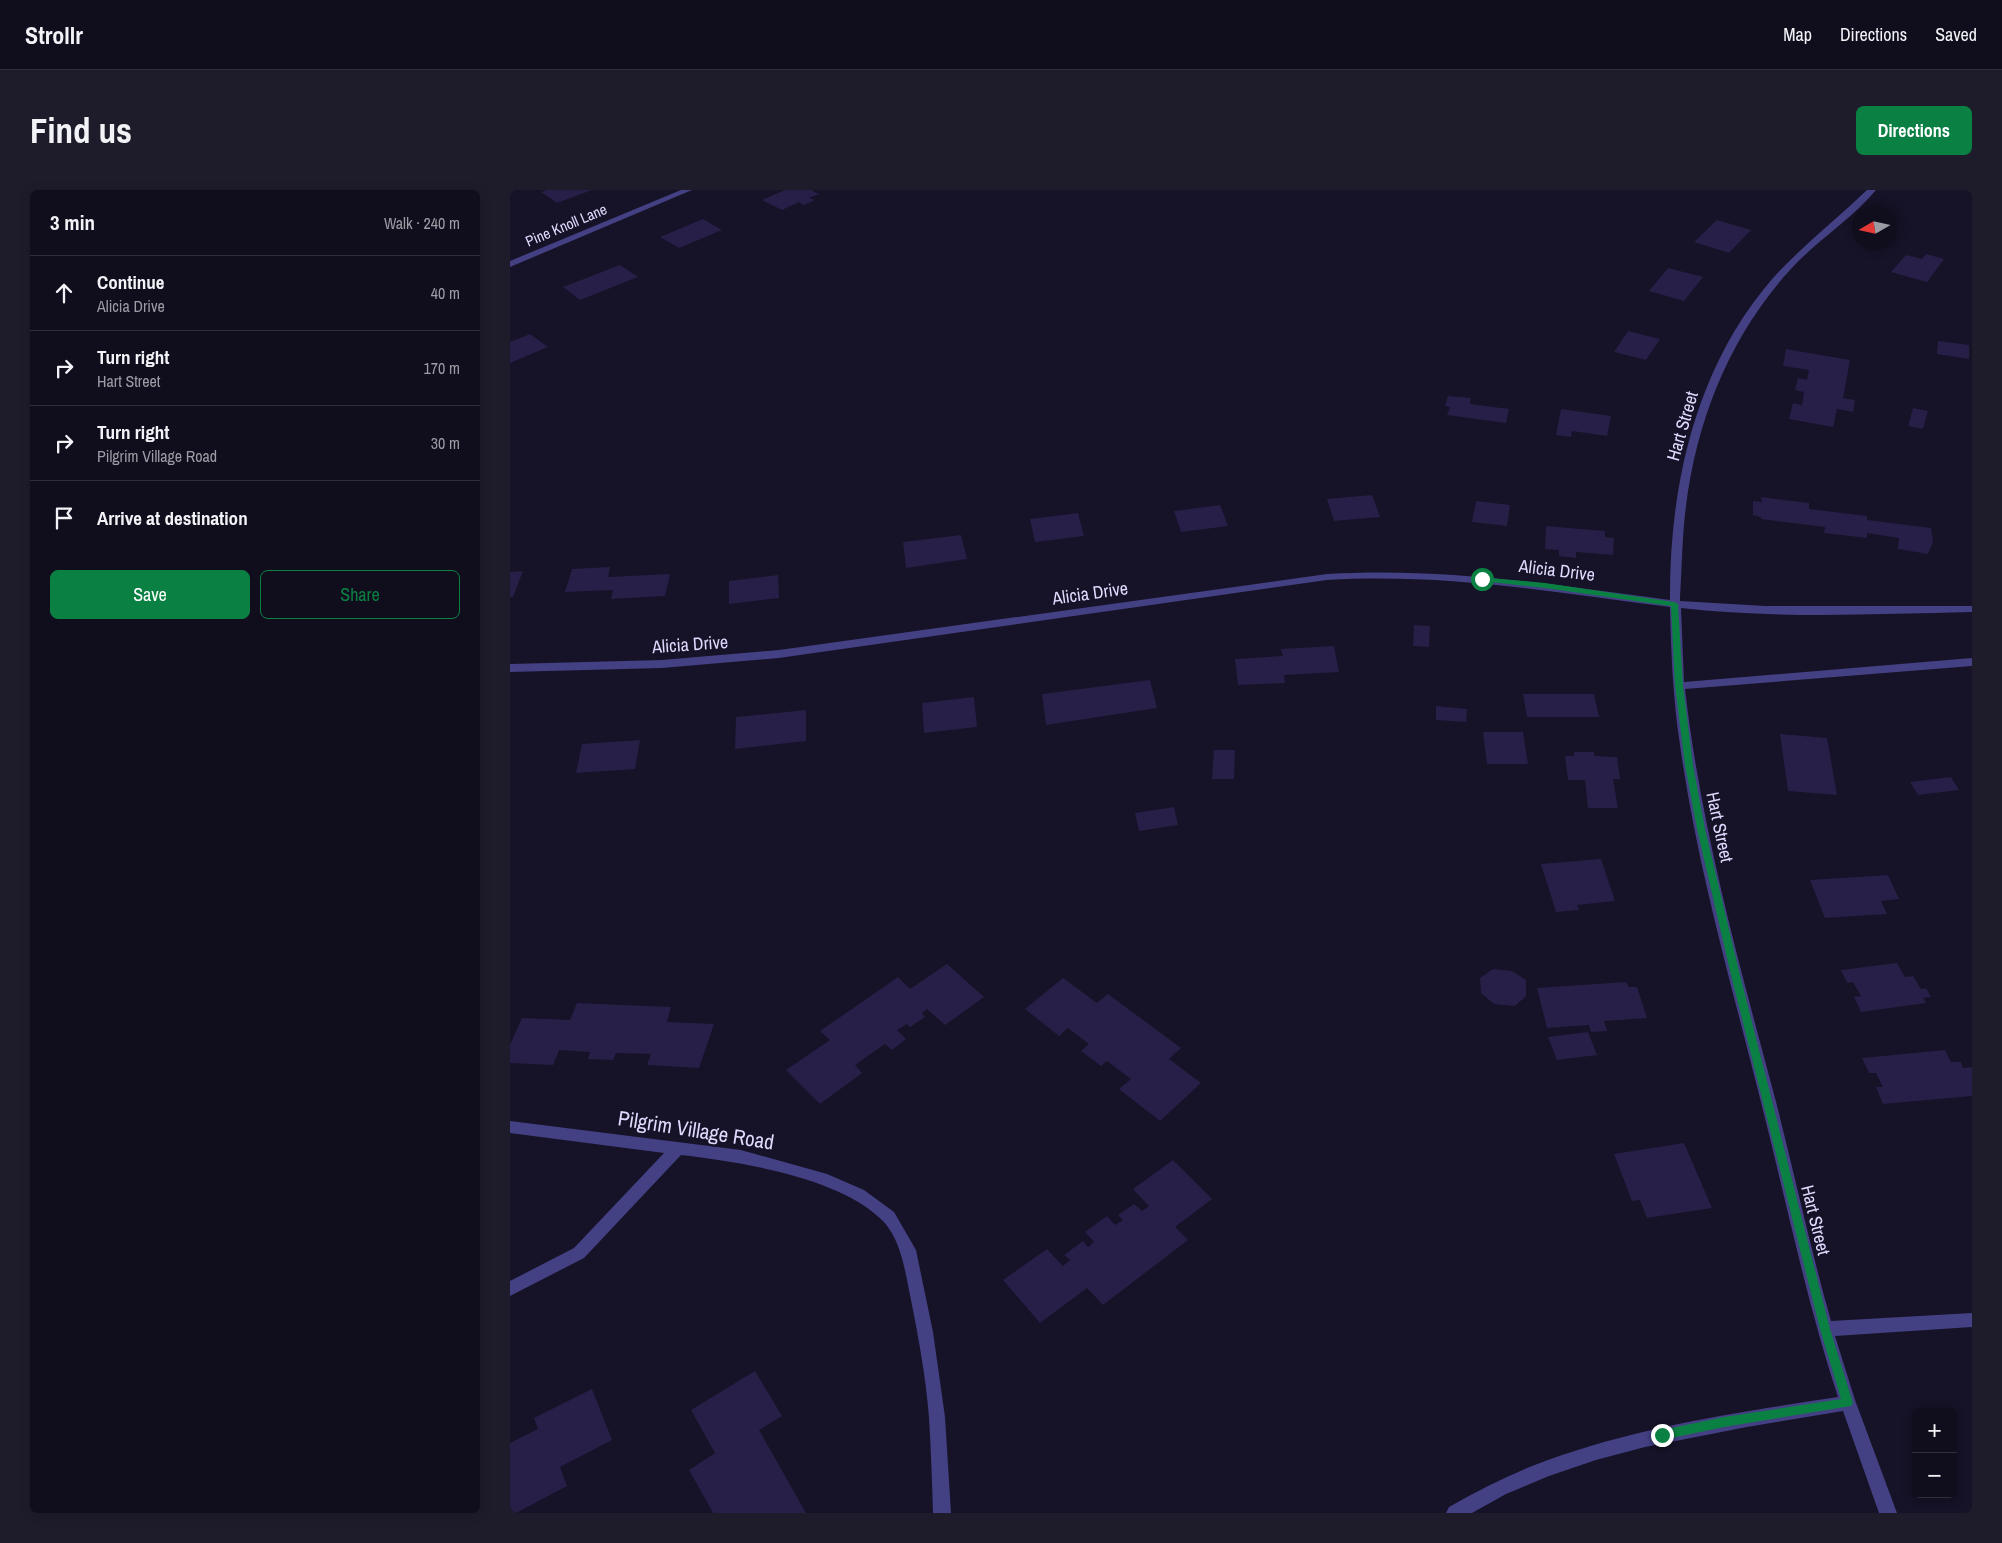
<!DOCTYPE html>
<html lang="en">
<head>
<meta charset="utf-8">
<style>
  :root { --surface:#100e1d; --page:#1e1c2a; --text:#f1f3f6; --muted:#9c9ca4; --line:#302e3b; --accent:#0b8043 }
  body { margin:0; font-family:"Archivo Narrow",sans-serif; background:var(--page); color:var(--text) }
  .controls { position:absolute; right:15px; bottom:15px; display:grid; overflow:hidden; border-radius:8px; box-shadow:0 2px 12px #0003 }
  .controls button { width:45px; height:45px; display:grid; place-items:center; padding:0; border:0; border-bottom:1px solid var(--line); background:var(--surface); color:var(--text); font:25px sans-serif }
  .compass { position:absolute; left:1342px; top:15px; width:45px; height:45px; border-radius:50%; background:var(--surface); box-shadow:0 2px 12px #0003; rotate:261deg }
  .stop { position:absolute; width:15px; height:15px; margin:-11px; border:4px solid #0b8043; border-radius:50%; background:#fff }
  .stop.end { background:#0b8043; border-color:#fff; box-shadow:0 1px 5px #0008 }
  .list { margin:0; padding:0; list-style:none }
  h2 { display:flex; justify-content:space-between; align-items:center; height:65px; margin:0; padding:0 20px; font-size:21px }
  h2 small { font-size:16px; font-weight:400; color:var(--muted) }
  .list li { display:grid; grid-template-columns:32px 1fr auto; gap:15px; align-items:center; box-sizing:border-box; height:75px; padding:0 20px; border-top:1px solid var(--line) }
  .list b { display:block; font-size:19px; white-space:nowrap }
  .list p { margin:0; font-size:16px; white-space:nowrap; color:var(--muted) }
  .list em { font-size:16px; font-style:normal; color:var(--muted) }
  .actions { display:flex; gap:10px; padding:15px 20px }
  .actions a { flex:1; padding:11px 0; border:1px solid var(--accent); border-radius:8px; text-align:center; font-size:18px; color:var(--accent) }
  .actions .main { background:var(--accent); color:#fff }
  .icon { flex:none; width:28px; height:28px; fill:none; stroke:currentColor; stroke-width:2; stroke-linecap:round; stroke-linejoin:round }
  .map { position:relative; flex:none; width:1462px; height:1323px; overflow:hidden; border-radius:8px }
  header { display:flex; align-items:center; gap:30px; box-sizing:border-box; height:70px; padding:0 25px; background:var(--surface); border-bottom:1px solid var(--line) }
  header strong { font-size:24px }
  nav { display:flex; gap:28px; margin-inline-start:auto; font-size:18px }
  .intro { display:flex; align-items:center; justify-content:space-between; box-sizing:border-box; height:120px; padding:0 30px }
  h1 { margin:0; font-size:35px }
  .button { padding:12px 22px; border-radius:8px; background:var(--accent); color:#fff; font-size:18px; font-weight:700 }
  main { display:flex; gap:30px; padding:0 30px }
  aside { flex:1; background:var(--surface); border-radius:8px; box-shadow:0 2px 12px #0003 }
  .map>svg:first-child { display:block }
</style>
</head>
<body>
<header>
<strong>Strollr</strong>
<nav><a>Map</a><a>Directions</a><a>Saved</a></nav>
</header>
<div class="intro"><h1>Find us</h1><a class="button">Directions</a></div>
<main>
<aside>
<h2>3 min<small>Walk · 240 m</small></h2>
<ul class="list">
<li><svg class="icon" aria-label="ahead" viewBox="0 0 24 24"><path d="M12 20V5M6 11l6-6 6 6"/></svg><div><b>Continue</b><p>Alicia Drive</p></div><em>40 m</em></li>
<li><svg class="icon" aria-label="right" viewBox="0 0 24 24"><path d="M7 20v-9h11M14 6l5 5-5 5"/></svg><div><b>Turn right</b><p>Hart Street</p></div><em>170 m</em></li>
<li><svg class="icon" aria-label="right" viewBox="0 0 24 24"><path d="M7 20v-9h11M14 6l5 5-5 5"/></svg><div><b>Turn right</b><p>Pilgrim Village Road</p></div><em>30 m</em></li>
<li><svg class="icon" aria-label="arrive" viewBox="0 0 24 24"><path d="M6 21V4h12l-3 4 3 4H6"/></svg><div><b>Arrive at destination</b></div></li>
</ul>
<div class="actions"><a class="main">Save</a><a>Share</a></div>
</aside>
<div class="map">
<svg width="1462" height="1323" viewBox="0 0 1462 1323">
  <rect width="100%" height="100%" fill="#161227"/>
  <g fill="#271f47">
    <path d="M37,0H82L47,13L31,2Z"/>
    <path d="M275,0H301L309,4L299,8L305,10L294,15L289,12L272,20L252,10Z"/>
    <path d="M193,29L212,40L169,58L150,47Z"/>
    <path d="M1207,30L1241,40L1219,63L1184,52Z"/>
    <path d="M1416,64L1434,69L1417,92L1381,82L1396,65L1412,69Z"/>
    <path d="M110,75L128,87L70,110L53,97Z"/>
    <path d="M1158,78L1193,87L1174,111L1139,101Z"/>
    <path d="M1118,141L1150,149L1136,170L1104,162Z"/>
    <path d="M20,144L38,157L0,173V152Z"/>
    <path d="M1428,151L1459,155V169L1427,164Z"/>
    <path d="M1276,159L1340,170L1333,208L1345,210L1343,222L1327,219L1323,237L1279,229L1283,213L1292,215L1294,202L1285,200L1288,188L1297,190L1299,180L1273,176Z"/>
    <path d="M938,206L961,208L960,214L999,219L996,233L937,225L940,217L935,216Z"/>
    <path d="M1403,218L1418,221L1413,239L1398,236Z"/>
    <path d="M1051,219L1101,226L1097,246L1062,241L1061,247L1046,245Z"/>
    <path d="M862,305L870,327L824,331L817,309Z"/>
    <path d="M1251,307L1299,313V319L1357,326V330L1421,338L1423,352L1418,364L1388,359L1389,348L1357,343V348L1314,343L1315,337L1251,329V327L1243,325V311L1252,312Z"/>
    <path d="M966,311L1000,315L997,336L962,332Z"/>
    <path d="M710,315L718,336L671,342L664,321Z"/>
    <path d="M568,323L574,346L525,352L520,329Z"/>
    <path d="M1036,336L1095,341V347L1104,348L1103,365L1066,362V368L1049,366V360L1035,359Z"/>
    <path d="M451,345L457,369L396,378L393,352Z"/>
    <path d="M100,377L98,387L160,384L155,406L101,409L103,400L55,402L62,379Z"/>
    <path d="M13,381L3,407H0V382Z"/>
    <path d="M268,385L269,408L219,414V391Z"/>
    <path d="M904,435L920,436L919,457L903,456Z"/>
    <path d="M824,456L829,482L774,485L775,493L728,495L725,469L773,466L771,459Z"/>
    <path d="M640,490L647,518L536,535L532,504Z"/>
    <path d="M1013,504H1084L1089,527H1017Z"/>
    <path d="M464,507L467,537L414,543L412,513Z"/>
    <path d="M926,516L957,519L956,532L926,530Z"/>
    <path d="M296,520V551L225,559L226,527Z"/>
    <path d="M973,542H1013L1018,574H977Z"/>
    <path d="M1270,544L1317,548L1327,605L1278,601Z"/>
    <path d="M130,550L125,579L66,583L72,554Z"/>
    <path d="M704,560H725L724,589H702Z"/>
    <path d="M1064,562H1084V566L1107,567L1110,589H1103L1108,618H1078L1075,590H1058L1055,566H1064Z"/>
    <path d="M1441,587L1449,600L1408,605L1400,592Z"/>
    <path d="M664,617L668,635L629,641L625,623Z"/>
    <path d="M1091,669L1105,711L1067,715L1069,720L1046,722L1031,674Z"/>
    <path d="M1378,685L1389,709L1371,711L1377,724L1315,728L1300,690Z"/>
    <path d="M1387,773L1395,787L1403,786L1411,799L1416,798L1421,807L1413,808L1416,813L1351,822L1344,807L1351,806L1343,792L1337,793L1331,780Z"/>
    <path d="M437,774L474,807L435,835L417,819L412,823L415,827L400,837L397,834L387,840L396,849L382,860L375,854L345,875L352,883L310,914L276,880L320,850L310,841L388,787L400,799Z"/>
    <path d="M983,779L1002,781L1016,790V806L1005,816L984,814L971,803L970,788Z"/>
    <path d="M553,788L587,813L598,804L671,858L659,869L691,893L650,931L609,899L621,889L597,871L591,876L571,861L579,854L558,838L549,846L515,819Z"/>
    <path d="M1116,792L1119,797H1127L1137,828L1094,831L1097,841L1081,842L1079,835L1037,838L1027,798Z"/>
    <path d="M67,813L161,817L157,832L204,834L189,878L137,875L141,864L106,863L103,870L78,869L80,862L49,860L43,875L0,873V855L12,828L60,830Z"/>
    <path d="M1078,842L1087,865L1047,870L1038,847Z"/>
    <path d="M1435,860L1441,872H1451L1453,878L1462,877V906L1373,914L1366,897H1373L1366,883H1359L1352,868Z"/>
    <path d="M1174,953L1202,1018L1137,1028L1130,1010L1122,1011L1104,964Z"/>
    <path d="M663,970L702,1009L665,1037L678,1050L593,1115L577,1098L530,1133L493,1090L537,1059L553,1076L560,1070L554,1065L573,1051L578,1057L584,1052L575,1042L597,1026L605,1035L613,1030L608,1025L624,1014L632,1021L639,1016L623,999Z"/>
    <path d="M245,1181L272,1226L249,1240L296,1323H203L179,1280L205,1263L181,1220Z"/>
    <path d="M82,1199L102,1250L50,1277L57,1296L6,1323H0V1253L28,1239L24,1228Z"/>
  </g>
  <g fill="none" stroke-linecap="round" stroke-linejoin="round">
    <g fill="#434083" fill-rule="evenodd">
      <path d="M171,0H182L0,77V71Z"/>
      <path d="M1357,0H1366C1341,30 1306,51 1280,80C1220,146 1187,229 1176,316C1172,347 1172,377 1170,407V411L1255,416H1462V422C1366,424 1267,429 1171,418L1174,492L1462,468V476L1175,499C1191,639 1229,773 1265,908C1284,982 1300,1057 1321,1131L1462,1123V1137L1325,1146L1345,1210L1387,1323H1369L1333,1221L1237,1237L1135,1257L1086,1270L1039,1286L996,1304L962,1323H936L939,1317C971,1299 1004,1282 1038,1270C1132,1236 1230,1222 1328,1207C1296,1110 1276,1010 1251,912C1221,793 1187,676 1170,555C1163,509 1161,463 1160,417C1043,402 936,383 817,390L269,468L152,478L0,482V474L152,470L269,460L817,384C935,377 1043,395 1160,410C1159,296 1186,176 1263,88C1292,56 1326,30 1357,0Z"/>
      <path d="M0,931L231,960L317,984L354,1000L384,1022L406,1060L423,1142L435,1227L441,1323H423C422,1292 421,1260 419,1228C416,1187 408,1145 400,1105C395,1081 391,1050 373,1031C330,987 230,972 171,965L74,1068L0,1106V1091L64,1058L154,963L0,943Z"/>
    </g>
  </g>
  <path fill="#0b8043" d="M969,387L1035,393L1164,412L1168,414L1173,496L1183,575L1195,639L1229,781L1320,1139L1343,1213L1341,1216L1214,1237L1152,1250L1148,1249L1146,1245L1148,1241L1152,1240L1214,1227L1331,1209L1310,1139L1220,781L1187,639L1175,575L1165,496L1161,416L1035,398L972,391L968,389Z"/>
  <g text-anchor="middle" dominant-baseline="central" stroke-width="4.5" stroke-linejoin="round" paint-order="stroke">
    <g font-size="15" fill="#dfdafd" stroke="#161227">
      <text transform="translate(56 35) rotate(-23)">Pine Knoll Lane</text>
    </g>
    <g font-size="18" fill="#dfdafd" stroke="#161227">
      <text transform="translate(1172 236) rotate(-74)">Hart Street</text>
      <text transform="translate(1047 380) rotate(7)">Alicia Drive</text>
      <text transform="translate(580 403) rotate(-8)">Alicia Drive</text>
      <text transform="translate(180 454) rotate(-4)">Alicia Drive</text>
      <text transform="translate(1210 637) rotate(78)">Hart Street</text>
      <text transform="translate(1306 1030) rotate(76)">Hart Street</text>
    </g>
    <g font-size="21" fill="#dfdafd" stroke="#161227">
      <text transform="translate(186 940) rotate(9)">Pilgrim Village Road</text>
    </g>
  </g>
</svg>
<div class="controls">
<button>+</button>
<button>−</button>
</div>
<svg class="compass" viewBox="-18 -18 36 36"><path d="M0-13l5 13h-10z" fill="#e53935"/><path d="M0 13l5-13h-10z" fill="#9c9ca4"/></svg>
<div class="stop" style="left:972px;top:389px"></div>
<div class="stop end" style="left:1152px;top:1245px"></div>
</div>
</main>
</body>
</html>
